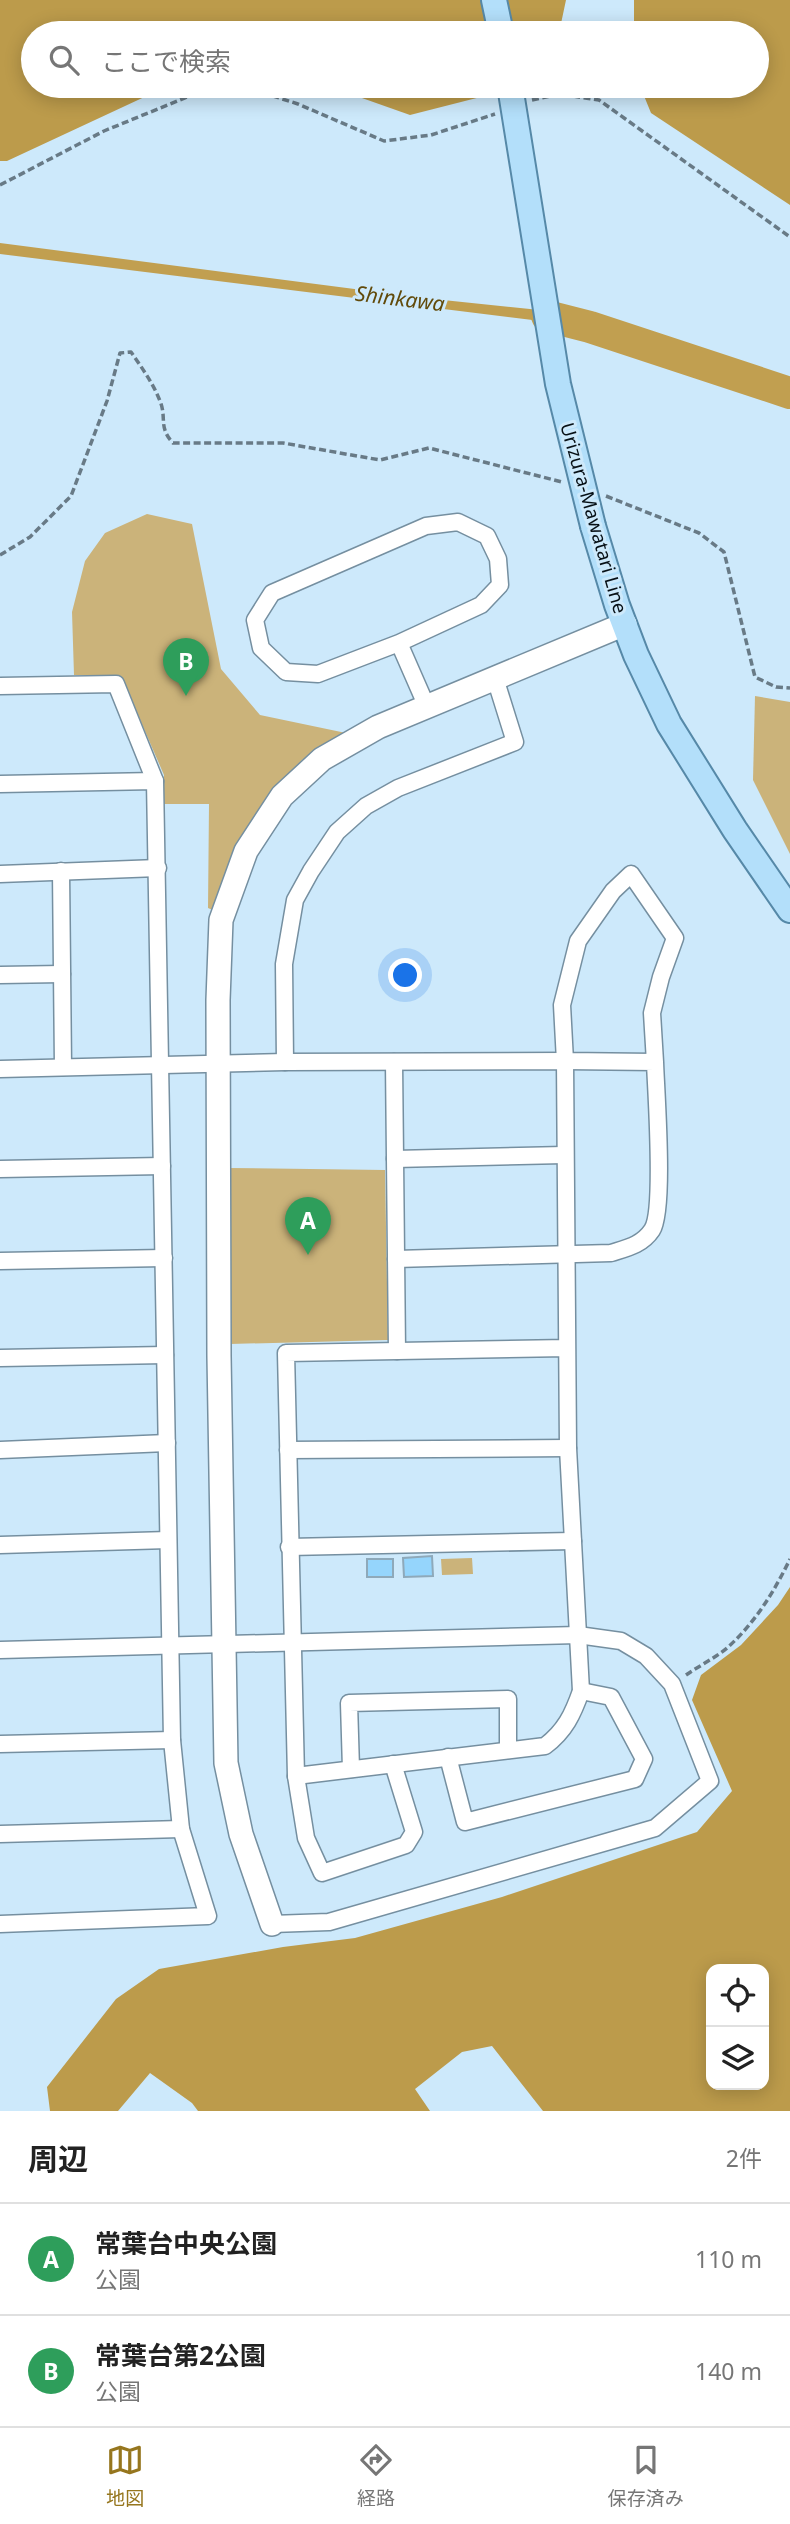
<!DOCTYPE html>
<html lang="ja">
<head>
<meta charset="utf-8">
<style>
  :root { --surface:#fff; --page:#f6f6f6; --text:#222; --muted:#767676; --line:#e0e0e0; --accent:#96761e }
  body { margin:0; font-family:"Noto Sans","Noto Sans JP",sans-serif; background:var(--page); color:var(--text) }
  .controls { position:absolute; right:21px; bottom:21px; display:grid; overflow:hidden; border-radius:14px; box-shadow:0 4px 18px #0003 }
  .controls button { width:63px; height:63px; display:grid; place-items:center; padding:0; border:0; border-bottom:2px solid var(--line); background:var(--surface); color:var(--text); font:35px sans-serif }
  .you { position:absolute; left:406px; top:976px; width:24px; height:24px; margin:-18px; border:5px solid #fff; border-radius:50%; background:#1a73e8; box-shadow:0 0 0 10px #1a73e833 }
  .badge { display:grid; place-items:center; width:46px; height:46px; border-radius:50%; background:var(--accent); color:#fff; font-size:23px; font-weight:700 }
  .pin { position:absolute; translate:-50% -58px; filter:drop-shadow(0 2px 4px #0008) }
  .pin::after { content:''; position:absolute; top:37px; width:24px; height:21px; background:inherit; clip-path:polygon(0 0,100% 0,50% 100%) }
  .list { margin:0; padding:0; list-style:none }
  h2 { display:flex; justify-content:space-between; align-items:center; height:91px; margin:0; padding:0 28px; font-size:30px }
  h2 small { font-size:23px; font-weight:400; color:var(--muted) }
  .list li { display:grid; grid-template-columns:46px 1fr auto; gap:21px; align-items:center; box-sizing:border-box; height:112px; padding:0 28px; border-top:2px solid var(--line) }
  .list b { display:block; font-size:26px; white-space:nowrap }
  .list p { margin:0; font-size:23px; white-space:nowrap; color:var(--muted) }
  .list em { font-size:23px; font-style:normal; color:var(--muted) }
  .icon { flex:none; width:38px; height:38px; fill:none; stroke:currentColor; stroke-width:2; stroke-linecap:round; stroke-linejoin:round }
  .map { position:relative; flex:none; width:790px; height:2111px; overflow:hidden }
  .search { position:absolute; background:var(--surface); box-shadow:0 4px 18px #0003; left:21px; right:21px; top:21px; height:77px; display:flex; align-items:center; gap:18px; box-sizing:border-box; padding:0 24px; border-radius:38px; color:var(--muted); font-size:26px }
  .sheet { height:315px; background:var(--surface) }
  nav { display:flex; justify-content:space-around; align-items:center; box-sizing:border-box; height:98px; border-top:2px solid var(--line); background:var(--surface); font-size:19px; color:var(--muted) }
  nav a { display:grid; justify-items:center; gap:4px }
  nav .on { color:var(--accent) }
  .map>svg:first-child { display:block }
</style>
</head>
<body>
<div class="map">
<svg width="790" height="2111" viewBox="0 0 790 2111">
  <rect width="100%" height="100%" fill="#cde9fb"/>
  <g fill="#cbb37a">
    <path d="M147,514L192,524L221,669L260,715L346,733L302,760L238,847L217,912L208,908L209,804H163L164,775L121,676L74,675L72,612L85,561L105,533Z"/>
    <path d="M755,696L790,702V854L753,780Z"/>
    <path d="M229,1168L385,1170L388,1340L230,1344Z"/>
    <path d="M472,1558L473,1574L442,1575L441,1559Z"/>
  </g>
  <g fill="#bc9b4b" fill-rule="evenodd">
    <path d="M0,0H566L559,33H33V86H168L7,161H0Z"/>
    <path d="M634,0H790V205L651,113L640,86H757V33H634Z"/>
    <path d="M328,86H524L410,115Z"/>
    <path d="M790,1587V2111H543L492,2046L462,2052L415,2089L430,2111H198L192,2103L150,2073L118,2111H50L47,2087L116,1999L159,1969L283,1947L355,1938L502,1897L697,1832L732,1791L692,1700L701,1675L741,1645L778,1605ZM764,1969V2085H711V1969Z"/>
  </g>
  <path fill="#c19f50" d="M0,243L424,298L559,312L591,322L587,332L557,323L0,254Z"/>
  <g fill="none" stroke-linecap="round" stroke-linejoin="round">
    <path stroke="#c19f50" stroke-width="32" d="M547,316L590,327L790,393"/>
  </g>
  <g fill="#95d5fc" stroke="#8ea9ba" stroke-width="2">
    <path d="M432,1556L433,1576L404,1577L403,1558Z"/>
    <rect x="367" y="1559" width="26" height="18"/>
  </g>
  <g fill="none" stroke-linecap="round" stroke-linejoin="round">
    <g stroke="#758fa0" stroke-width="19">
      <g id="street">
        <path d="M399,643L318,674L286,672L261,648L255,620L272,593L426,526L458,522L487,536L498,559L500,585L481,605L399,643L427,707"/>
        <path d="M0,686L116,684L155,781"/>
        <path d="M0,784L155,781L172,1740L181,1829L208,1916L0,1924"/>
        <path d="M61,871L63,1067"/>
        <path d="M0,874L158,868"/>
        <path d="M0,975L62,974"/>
        <path d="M285,1062L284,964L295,900L311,871L337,832L366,806L398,788L515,742L495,678"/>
        <path d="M394,1062L397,1351"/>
        <path d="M0,1069L285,1062L565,1061L568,1448L581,1691C573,1714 565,1731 545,1746L296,1776L286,1353L567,1348"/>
        <path d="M395,1159L564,1155"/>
        <path d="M0,1169L162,1166"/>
        <path d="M396,1259L611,1253C627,1248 642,1245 652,1230C665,1210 656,1092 655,1062L565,1061L562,1005L578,941L613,891L631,874L675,938L661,977L652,1013L655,1062"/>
        <path d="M0,1261L164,1258"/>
        <path d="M0,1358L165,1355"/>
        <path d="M0,1450L167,1443"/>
        <path d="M288,1450L568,1448"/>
        <path d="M0,1545L168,1540"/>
        <path d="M289,1547L573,1541"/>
        <path d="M0,1650L578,1635L621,1641L646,1656L672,1684L710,1781L655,1828L329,1922L272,1924"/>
        <path d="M0,1744L172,1740"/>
        <path d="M448,1757L465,1822L635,1779L644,1759L611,1697L581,1691"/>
        <path d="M351,1769L349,1703L508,1699V1750"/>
        <path d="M296,1776L306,1838L322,1873L406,1845L414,1832L393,1764"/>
        <path d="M0,1834L181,1829"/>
      </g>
    </g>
    <g stroke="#758fa0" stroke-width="26">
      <path id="secondary" d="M272,1924L241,1834L226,1763L219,1356L218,1000L221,920L246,851L282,796L322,759L378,727L625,624"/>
    </g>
    <g stroke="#5689a8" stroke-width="28">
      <g id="primary">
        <path d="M494,0L501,33"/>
        <path d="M593,526L617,605L636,655L669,724L735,830L790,910"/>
      </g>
    </g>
    <g stroke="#687a86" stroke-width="3.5" stroke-dasharray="7 3.5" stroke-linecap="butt">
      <path d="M532,100L559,94L599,100L790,237"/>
      <path d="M0,185L104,131L192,95L251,89L298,104L384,141L431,135L495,114"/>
      <path d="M606,496L699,533L724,552L755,677L776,687L790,688"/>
      <path d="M0,555L30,537L71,496L107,401L120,353L131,352C142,368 153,383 160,401C167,418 158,427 173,443H283L380,460L429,448L562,482"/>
      <path d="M686,1675C699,1666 715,1658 727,1648C755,1623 774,1592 790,1559"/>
    </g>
    <use href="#street" stroke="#fff" stroke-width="16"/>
    <use href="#secondary" stroke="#fff" stroke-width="23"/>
    <use href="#primary" stroke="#b3dffa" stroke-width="24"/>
    <g stroke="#5689a8" stroke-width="28" stroke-linecap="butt">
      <path id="primary-bridge" d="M510,86L558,384L593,526"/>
    </g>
    <use href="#primary-bridge" stroke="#b3dffa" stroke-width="24"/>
  </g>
  <g text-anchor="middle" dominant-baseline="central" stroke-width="6" stroke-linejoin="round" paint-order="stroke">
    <g font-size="19" fill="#071016" stroke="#cde9fb">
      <text transform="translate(594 518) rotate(74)">Urizura-Mawatari Line</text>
    </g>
    <g font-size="21" font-style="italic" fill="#614a0a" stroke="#cde9fb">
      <text transform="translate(400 298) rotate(7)">Shinkawa</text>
    </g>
  </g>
</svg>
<div class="controls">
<button><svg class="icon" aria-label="locate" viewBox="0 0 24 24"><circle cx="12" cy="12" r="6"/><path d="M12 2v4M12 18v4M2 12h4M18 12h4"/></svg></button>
<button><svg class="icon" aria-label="layers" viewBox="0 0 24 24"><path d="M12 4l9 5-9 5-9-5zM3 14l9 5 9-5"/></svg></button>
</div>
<div class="you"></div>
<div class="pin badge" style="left:308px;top:1255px;background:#2e9e5b">A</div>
<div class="pin badge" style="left:186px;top:696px;background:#2e9e5b">B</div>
<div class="search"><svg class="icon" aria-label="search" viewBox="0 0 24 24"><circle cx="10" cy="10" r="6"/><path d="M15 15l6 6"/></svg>ここで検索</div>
</div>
<section class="sheet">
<h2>周辺<small>2件</small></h2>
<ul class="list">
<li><span class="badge" style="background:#2e9e5b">A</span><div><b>常葉台中央公園</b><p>公園</p></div><em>110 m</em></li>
<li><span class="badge" style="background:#2e9e5b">B</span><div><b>常葉台第2公園</b><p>公園</p></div><em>140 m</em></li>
</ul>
</section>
<nav>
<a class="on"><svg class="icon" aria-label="map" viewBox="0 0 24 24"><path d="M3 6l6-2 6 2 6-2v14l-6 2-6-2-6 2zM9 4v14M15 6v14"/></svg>地図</a>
<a><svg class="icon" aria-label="directions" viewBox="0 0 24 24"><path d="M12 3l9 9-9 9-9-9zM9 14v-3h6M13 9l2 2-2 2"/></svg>経路</a>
<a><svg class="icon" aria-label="saved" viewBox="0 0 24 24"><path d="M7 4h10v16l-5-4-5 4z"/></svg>保存済み</a>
</nav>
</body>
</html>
